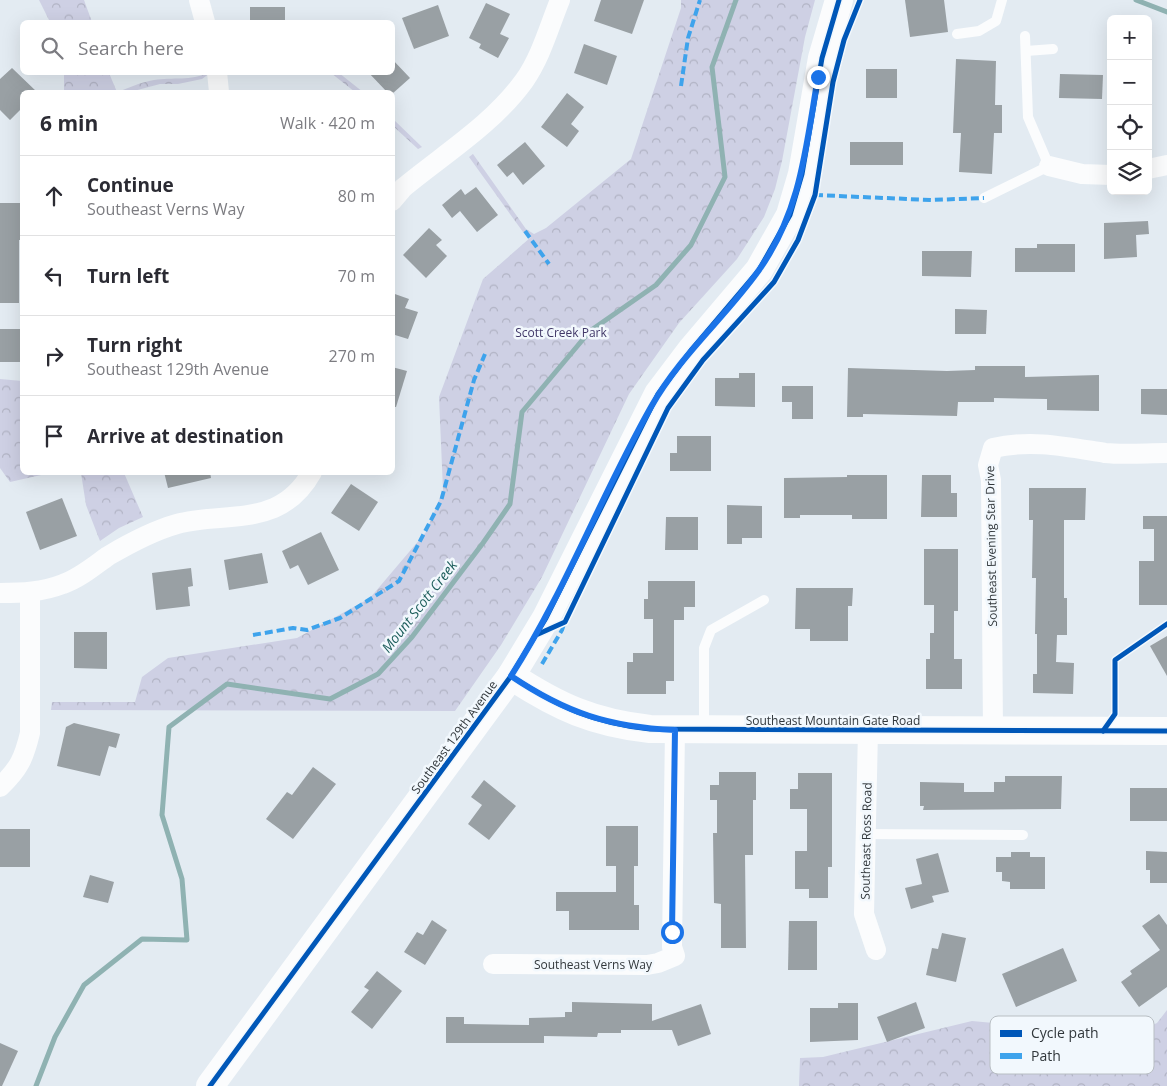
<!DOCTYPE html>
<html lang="en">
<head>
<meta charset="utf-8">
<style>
  :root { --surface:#fff; --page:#f7f7f7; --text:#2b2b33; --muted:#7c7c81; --line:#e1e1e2 }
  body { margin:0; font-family:"Open Sans",sans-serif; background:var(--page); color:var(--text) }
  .controls { position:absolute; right:15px; top:15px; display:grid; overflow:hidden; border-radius:8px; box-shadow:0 5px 20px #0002 }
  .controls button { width:45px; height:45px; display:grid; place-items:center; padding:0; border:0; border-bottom:1px solid var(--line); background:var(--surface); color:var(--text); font:25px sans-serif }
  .stop { position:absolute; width:15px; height:15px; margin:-11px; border:4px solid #1a73e8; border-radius:50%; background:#fff }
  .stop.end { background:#1a73e8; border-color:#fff; box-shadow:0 1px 5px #0008 }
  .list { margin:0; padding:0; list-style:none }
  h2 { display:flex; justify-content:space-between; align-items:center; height:65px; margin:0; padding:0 20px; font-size:21px }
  h2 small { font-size:16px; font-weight:400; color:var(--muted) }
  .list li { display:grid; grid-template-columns:32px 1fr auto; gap:15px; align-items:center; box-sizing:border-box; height:80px; padding:0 20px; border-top:1px solid var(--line) }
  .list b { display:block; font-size:19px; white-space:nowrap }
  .list p { margin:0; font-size:16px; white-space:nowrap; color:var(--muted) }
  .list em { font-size:16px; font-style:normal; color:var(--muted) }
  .icon { flex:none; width:28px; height:28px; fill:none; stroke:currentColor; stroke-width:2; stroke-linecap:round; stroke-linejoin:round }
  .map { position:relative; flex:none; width:1167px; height:1086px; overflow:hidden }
  .search { position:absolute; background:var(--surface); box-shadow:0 5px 20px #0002; left:20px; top:20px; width:375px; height:55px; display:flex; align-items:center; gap:12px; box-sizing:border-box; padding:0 18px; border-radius:8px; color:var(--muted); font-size:19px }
  .panel { position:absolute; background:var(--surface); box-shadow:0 5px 20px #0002; left:20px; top:90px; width:375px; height:385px; border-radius:8px }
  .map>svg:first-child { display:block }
</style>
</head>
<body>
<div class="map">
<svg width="1167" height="1086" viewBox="0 0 1167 1086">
  <defs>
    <pattern id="forest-crowns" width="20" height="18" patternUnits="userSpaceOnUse" patternTransform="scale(1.25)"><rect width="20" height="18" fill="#ced0e4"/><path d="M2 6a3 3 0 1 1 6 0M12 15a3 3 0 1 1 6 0" fill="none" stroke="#b1b3c4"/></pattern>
  </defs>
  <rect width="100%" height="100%" fill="#e3ebf2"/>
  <g fill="url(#forest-crowns)">
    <path d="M39,0H84L92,22H50Z"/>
    <path d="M681,0H815L805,37L782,161L775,189L764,217L737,259L679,323L629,394L542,577L501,645L455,711L51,710L52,702H135L142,677L168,658L297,638L370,598L426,532L443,490L439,397L483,279L531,237L523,232L469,157L473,154L526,229L534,234L546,228L631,159L681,8Z"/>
    <path d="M64,73H109L117,92H64Z"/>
    <path d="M207,73H210L202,79L178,84H160L130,92H117C129,88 141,82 154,80C172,77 192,81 207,73Z"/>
    <path d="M331,73H339L363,92H355Z"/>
    <path d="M393,119L422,147L418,149L393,126Z"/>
    <path d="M0,379L22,381V472L50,473L10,482L0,468Z"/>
    <path d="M81,473H124L143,517L119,528L100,541L86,505Z"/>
    <path d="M1167,1010V1086H799L800,1058L823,1057L972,1021L1069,1030L1137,1032L1157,1023Z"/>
  </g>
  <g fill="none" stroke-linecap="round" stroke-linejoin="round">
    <g stroke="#8fb2b2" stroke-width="5">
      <path d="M1136,0L1167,12"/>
      <path d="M36,1086L55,1037L84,985L142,939L187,940L182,879L162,815L169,727L227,684L330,699L378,674L412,637L483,543L510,504L522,412L590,331L656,285L691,245L725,177L712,67L736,0"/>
    </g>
  </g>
  <g fill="#99a0a4">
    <path d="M601,0H644L632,34L594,21Z"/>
    <path d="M905,0H944L948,32L910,37Z"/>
    <path d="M486,3L510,14L500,34L509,38L498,58L479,48L481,44L469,38Z"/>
    <path d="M438,5L449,36L414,49L402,18Z"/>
    <rect x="250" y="7" width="35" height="15"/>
    <path d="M584,44L617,56L607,85L574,73Z"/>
    <path d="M392,59L410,78L392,94L387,92L368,72H392Z"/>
    <path d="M956,59L996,61L995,105H1002V133H994L992,174L959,172L961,133H953Z"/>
    <path d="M12,68L37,92H22V108L10,120L0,110V79Z"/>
    <rect x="866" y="69" width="31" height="29"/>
    <path d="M1060,74L1103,75L1102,99L1059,98Z"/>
    <path d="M567,93L584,107L571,124L579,131L567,147L541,127Z"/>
    <path d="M525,142L545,166L523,185L513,172L507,177L497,165Z"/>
    <rect x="850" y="142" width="53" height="23"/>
    <path d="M476,187L498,215L477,232L460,211L452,218L442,205L461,189L465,195Z"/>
    <path d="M0,203H22V240H19V303H0Z"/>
    <path d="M1148,221L1149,234L1136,235L1137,257L1104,259V223Z"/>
    <path d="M429,228L442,240L436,245L447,256L426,278L403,255Z"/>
    <path d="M1037,244H1075V272H1015V248H1037Z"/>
    <path d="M922,251H972L971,277L922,276Z"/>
    <path d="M392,293L409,299L405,308L418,312L408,339L395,335L392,338Z"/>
    <path d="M955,309L987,310L986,334H955Z"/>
    <rect x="0" y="329" width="22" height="33"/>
    <path d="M975,366H1025V377L1099,375V411L1047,410V399L994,398V402H958L957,416L863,414V417H847L848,368L947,371L975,370Z"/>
    <path d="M392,367L407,371L396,407H392Z"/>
    <path d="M739,373H755V407L715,406V378H739Z"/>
    <path d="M782,386H813V419H792V402H782Z"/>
    <path d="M1141,389H1167V415L1141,414Z"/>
    <path d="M677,436H711V471H670V453H677Z"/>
    <path d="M164,472H210L211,478L168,488Z"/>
    <path d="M847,475H887V519H852V515H800V518H784V478L847,477Z"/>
    <path d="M922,475H951V493H957V517H921Z"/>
    <path d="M351,484L378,502L359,531L331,513Z"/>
    <path d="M1029,488H1086L1085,520H1064V598H1067V635H1057L1056,662L1074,663L1073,694L1033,693V674H1037V634H1035L1036,578H1032L1033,520H1029Z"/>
    <path d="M62,498L77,536L40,550L26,512Z"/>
    <path d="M727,505L762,506V538H742V544H727Z"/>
    <path d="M1143,516H1167V605H1139V561H1154V529H1143Z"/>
    <path d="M666,517H698V550H665Z"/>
    <path d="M321,532L339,570L308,585L298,565L290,569L282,551Z"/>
    <path d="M924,549H958V611H954V659H962V689H926V659H930V633H934V605H924Z"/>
    <path d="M262,553L268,583L229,590L224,560Z"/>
    <path d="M191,568L193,586L188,587L190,606L156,610L152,573Z"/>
    <path d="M648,581H695V607H684V620H674V681H666V694H627V662H633V653H653V619H644V599H648Z"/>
    <path d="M796,588H853L852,606H848V641H810V629H795Z"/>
    <path d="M74,632H107V669L74,668Z"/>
    <path d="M1167,636V676L1150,646Z"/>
    <path d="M74,723L120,734L116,748L109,746L100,776L57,766L66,727Z"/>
    <path d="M313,767L336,784L293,839L266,819L287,792L292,795Z"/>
    <path d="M719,772H756V800H753V855H745L746,948H721V904L714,903L713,833H717V800H710V785H719Z"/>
    <path d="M798,773H832V867H828V898H809V889H795V851H807V809H790V789H798Z"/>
    <path d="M1005,776H1062L1061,809L923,810L924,806H920V782L964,783V792H994V782H1005Z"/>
    <path d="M484,780L516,806L489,840L468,824L482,805L471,797Z"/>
    <rect x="1130" y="788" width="37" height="33"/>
    <path d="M606,826H638V866H634V905H639V930H569V911H556V892H616V866H606Z"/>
    <rect x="0" y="829" width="30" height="38"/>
    <path d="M1146,851L1167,852V883H1150V870H1146Z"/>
    <path d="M1011,852H1030V857H1045V889H1010V882L1002,881V872H996V857H1011Z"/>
    <path d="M938,853L949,892L932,896L934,902L911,909L905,888L922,884L916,859Z"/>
    <path d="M90,875L114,882L108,903L83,897Z"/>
    <path d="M1159,914L1167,925V987L1139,1007L1121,982L1132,974L1130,971L1160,950L1142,926Z"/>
    <path d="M432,920L447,930L425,965L404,952L417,932L423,935Z"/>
    <path d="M789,921H817V970H788Z"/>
    <path d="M942,933L966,938L956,982L926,975L932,948L938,949Z"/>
    <path d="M1063,948L1077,981L1016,1007L1002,974Z"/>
    <path d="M377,971L402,991L372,1029L351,1012L369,990L364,987Z"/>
    <path d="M572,1002L652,1004V1021L701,1004L711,1034L678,1046L672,1030H621V1033H598L597,1037L544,1036V1043H446V1017H464V1024L529,1025V1018L565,1017V1012H572Z"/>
    <path d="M916,1002L925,1028L887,1042L877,1017Z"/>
    <path d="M838,1003H858V1040L810,1042V1008H838Z"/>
    <path d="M0,1043L18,1051L2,1086H0Z"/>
  </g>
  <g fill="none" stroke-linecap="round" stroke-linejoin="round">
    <g stroke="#fbfcfd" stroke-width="10">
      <path d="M957,34L979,31L996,21L1002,0"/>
      <path d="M1026,51L1053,49"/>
      <path d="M984,198L1049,166L1028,117L1025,36"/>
      <path d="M704,729V648L711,630L764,600"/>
      <path d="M866,834L1023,835"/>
    </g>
    <g stroke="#fbfcfd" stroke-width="20">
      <path d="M199,0L205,22"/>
      <path d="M217,72L219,92"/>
      <path d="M1049,166L1082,174L1111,175"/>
      <path d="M1148,169L1167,165"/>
      <path d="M392,201L403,188C444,154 492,125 524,81C541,57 549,27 560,0"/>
      <path d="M0,593C23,593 42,592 63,584C80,578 94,566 108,556C130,543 152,531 177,524C208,515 243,521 274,508C290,501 303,488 312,472"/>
      <path d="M868,730L864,914L876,950"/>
      <path d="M993,730L991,480L988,465L993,448C1032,439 1067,447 1105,453C1125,455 1147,453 1167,453"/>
      <path d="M0,787C19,769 24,758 30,733V593"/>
      <path d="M493,964L647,965L658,963L675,956L672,947L675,730"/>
    </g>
    <g stroke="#fbfcfd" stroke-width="28">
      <path d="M511,676C558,707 594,723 650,729L1167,731"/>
      <path d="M210,1086L511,676L546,618L658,394L692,349L759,270L790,215L802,174L822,58L839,0"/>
    </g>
    <g stroke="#3ea3ec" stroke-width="4" stroke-dasharray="8 4" stroke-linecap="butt">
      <path d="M681,86L688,38L700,0"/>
      <path d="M815,195L931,200L984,198"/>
      <path d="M525,231L549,264"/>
      <path d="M253,635L293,628L307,630L340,618L399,581L441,501L474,380L485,354"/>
      <path d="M542,664L562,630L565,621"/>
    </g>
    <g stroke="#f2f8fd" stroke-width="8">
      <g id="cycleway">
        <path d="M536,635L565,622L668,408L703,360L774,282L798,240L815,195L833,82L844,40L860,0"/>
        <path d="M511,676C558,707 594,723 650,729L1167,731"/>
        <path d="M1103,731L1115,714V660L1167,624"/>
        <path d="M210,1086L511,676L546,618L658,394L692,349L759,270L790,215L802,174L822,58L839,0"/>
      </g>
    </g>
    <use href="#cycleway" stroke="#0057b8" stroke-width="5"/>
  </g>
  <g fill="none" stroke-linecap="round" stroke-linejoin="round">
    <path stroke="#1a73e8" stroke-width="6" d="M672,932L675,730C609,727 566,713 511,676C566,590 601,495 651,407C680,355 725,318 759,270C801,211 806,146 818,77"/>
  </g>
  <g text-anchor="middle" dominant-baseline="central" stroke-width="5" stroke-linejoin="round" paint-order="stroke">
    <g font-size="12" fill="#413868" stroke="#f2f8fd">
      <text x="561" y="332">Scott Creek Park</text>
    </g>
    <g font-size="12" fill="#31373b" stroke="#f2f8fd">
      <text transform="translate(991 546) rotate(-91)">Southeast Evening Star Drive</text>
      <text x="833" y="720">Southeast Mountain Gate Road</text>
      <text transform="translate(454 737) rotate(-54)">Southeast 129th Avenue</text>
      <text transform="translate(866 841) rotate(-89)">Southeast Ross Road</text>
      <text x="593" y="964">Southeast Verns Way</text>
    </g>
    <g font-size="14" font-style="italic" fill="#1d5e5c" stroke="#f2f8fd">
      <text transform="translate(419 606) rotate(-52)">Mount Scott Creek</text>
    </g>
  </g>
  <rect x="990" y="1016" width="164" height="58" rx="8" fill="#f2f8fd" stroke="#b8bec3" stroke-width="1"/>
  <rect x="1000" y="1030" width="22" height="7" fill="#0057b8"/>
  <rect x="1000" y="1053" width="22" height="6" fill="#3ea3ec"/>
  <g font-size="14" fill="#31373b">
    <text x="1031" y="1038">Cycle path</text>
    <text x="1031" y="1061">Path</text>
  </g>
</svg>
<div class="controls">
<button>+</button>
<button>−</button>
<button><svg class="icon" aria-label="locate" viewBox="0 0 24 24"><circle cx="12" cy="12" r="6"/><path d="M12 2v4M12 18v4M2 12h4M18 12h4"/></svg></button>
<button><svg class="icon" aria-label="layers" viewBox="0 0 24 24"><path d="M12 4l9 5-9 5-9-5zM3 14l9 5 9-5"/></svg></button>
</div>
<div class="stop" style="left:672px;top:932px"></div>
<div class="stop end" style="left:818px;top:77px"></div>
<div class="search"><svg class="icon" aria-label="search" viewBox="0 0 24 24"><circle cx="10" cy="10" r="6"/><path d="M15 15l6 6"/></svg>Search here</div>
<section class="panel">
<h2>6 min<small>Walk · 420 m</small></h2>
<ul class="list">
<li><svg class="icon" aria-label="ahead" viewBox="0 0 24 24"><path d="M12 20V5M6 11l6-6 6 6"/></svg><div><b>Continue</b><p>Southeast Verns Way</p></div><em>80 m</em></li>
<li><svg class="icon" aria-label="left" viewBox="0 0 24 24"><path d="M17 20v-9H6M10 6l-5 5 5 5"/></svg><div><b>Turn left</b></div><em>70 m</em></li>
<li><svg class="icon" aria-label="right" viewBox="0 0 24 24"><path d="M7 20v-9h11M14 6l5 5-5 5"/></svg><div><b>Turn right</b><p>Southeast 129th Avenue</p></div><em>270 m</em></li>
<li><svg class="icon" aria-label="arrive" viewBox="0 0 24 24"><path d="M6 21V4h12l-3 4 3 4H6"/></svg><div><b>Arrive at destination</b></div></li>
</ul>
</section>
</div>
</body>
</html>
